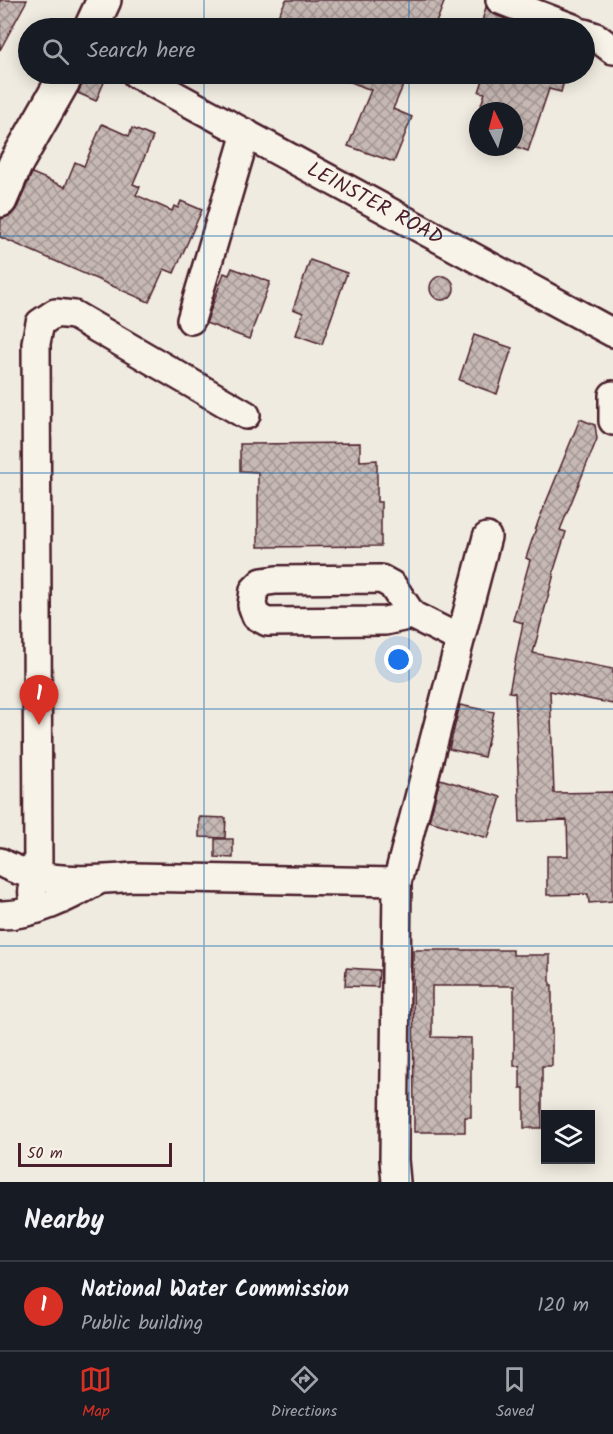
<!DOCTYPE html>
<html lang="en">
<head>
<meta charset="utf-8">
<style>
  :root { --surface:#171b24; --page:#20242c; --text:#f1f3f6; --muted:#9ea1a6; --line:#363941; --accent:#d93025 }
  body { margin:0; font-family:Kalam,sans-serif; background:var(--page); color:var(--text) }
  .controls { position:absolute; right:18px; bottom:18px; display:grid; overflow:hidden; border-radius:0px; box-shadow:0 3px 15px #0003 }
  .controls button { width:54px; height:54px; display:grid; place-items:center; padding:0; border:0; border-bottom:2px solid var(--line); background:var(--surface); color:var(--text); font:30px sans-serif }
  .compass { position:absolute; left:469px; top:102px; width:54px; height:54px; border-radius:50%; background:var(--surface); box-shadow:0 3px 15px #0003; rotate:354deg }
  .scale { position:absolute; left:18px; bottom:15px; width:154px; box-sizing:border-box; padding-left:6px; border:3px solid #4a1f2b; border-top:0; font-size:16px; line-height:21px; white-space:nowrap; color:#4a1f2b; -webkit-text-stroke:4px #f7f3e8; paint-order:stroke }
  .you { position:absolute; left:399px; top:660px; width:21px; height:21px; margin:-15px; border:4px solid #fff; border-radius:50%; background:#1a73e8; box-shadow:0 0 0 9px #1a73e833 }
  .badge { display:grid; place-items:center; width:39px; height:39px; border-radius:50%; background:var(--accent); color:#fff; font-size:20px; font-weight:700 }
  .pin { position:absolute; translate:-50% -50px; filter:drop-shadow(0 2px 3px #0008) }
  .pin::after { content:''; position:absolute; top:32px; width:21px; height:18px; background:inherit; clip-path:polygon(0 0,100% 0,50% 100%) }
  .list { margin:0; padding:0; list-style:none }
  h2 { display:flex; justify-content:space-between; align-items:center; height:78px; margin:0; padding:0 24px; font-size:26px }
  h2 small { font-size:20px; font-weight:400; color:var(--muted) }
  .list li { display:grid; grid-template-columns:39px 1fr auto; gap:18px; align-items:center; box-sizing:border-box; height:90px; padding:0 24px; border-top:2px solid var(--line) }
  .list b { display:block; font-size:22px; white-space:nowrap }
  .list p { margin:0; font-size:20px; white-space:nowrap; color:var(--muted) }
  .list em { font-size:20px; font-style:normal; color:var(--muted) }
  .icon { flex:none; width:33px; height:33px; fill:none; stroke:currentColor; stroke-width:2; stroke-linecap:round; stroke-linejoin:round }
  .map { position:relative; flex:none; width:613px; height:1182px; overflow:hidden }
  .search { position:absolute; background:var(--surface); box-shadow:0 3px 15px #0003; left:18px; right:18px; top:18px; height:66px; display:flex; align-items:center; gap:15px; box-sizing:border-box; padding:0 21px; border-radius:33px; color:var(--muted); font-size:22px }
  .sheet { height:168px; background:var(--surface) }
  nav { display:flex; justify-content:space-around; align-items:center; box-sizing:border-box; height:84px; border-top:2px solid var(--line); background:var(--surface); font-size:16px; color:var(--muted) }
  nav a { display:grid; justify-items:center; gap:3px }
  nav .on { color:var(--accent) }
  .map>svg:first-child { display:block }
</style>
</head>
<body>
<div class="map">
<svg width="613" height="1182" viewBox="0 0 613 1182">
  <defs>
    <pattern id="building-cross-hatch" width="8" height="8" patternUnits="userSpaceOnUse" patternTransform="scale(1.5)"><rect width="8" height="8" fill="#c6b8b3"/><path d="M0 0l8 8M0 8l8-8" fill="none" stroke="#a39592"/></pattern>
  </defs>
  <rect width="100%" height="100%" fill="#f0ebe0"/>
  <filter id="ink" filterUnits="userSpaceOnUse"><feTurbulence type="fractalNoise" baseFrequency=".0167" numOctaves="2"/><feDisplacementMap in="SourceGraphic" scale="12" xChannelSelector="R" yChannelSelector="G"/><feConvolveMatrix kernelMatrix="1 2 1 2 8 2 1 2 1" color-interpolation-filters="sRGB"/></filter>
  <g filter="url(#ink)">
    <g fill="url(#building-cross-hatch)" stroke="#4a1f2b" stroke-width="1.5">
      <path d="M0,0H27L0,50Z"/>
      <path d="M286,0H445L434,28H272Z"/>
      <path d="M486,7L494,14L505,19L502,28H480Z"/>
      <path d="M331,74H408L393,109L412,117L394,162L348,146L371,90Z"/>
      <path d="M485,74H566L561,92L549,89L528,151L514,146V111H479L485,93L479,92Z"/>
      <path d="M86,75L89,74L105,80L96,101L78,93Z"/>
      <path d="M102,124L129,136L132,128L153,137L133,184L140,187L136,195L172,211L174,206L178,208L181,201L202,210L174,273L164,269L149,302L0,237L1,219L11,215L17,208L32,173L65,187L75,162L84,166Z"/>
      <path d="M310,260L347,273L322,344L296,335L303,313L293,309Z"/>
      <path d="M232,268L270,282L249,339L206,323L224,273L229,275Z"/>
      <circle cx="442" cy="288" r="12"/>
      <path d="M474,335L512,348L497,394L459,380Z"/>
      <path d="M580,419L595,425L597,439L560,530L566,532L553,573L554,574L533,653L613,669V704L550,691L554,793L613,792V901L589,903L588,894L547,895V856H568L567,820L520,822L515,693L509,692L523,623L513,620L530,560L526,558L538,522Z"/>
      <path d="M360,443V461L377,460V502H381V546L258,547V472L240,471V444Z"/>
      <path d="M460,705L494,712L484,757L449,749Z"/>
      <path d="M440,779L501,797L488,838L429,821Z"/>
      <path d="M199,817L226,818L225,838L199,837Z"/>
      <path d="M215,839H233V858L215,857Z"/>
      <path d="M413,950H513V955H550V985H552V1066H542V1128H524V1088H520V1066H514V986H432V1037L471,1038V1117H465V1132H414Z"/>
      <path d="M346,968L379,970L378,987L345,986Z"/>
    </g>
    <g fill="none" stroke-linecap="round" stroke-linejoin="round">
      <g stroke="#4a1f2b" stroke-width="32">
        <g id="minor">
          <path d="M500,0L573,28"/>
          <path d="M584,33L596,37L613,50"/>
          <path id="s1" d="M136,74L613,333"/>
          <path d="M191,320L246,133"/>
          <path d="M613,395V421"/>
          <path d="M412,615L385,621L267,622L256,616L252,605L254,590L262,582L276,580L381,579L392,585L412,615L460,639"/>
          <path d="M0,862C39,884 90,881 133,877L397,882"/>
          <path d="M37,909C31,896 31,887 38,874L36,343L40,323L55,313L74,315L246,415"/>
          <path d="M0,915C33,916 69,897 97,881"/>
          <path d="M396,1182L394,1160L397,882L487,537"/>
        </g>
      </g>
      <g stroke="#4a1f2b" stroke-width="38">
        <g id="major">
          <path d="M91,28L104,0"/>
          <path d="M0,200L15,165L67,74"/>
        </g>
      </g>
      <use href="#minor" stroke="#f7f3e8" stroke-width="27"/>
      <use href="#major" stroke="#f7f3e8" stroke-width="33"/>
    </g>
  </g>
  <path fill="none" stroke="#1f6fb2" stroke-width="1.5" stroke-opacity="0.55" d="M204,0V28M409,0V28M204,74V1182M409,74V1182M0,236H613M0,473H613M0,709H613M0,946H613"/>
  <g text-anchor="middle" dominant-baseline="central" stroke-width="4.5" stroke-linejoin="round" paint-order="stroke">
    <g font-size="21" fill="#4a1f2b" stroke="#f7f3e8">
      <text stroke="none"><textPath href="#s1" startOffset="272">LEINSTER ROAD</textPath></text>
    </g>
  </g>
</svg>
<div class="controls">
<button><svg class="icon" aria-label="layers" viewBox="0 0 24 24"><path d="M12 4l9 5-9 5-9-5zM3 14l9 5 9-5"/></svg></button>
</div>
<svg class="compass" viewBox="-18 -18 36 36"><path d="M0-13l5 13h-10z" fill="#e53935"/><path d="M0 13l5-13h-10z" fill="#9ea1a6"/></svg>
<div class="scale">50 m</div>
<div class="you"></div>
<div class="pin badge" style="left:39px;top:725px">1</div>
<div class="search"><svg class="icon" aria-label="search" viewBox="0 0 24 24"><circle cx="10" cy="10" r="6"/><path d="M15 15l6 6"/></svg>Search here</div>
</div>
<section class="sheet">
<h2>Nearby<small></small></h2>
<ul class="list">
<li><span class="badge">1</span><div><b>National Water Commission</b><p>Public building</p></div><em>120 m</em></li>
</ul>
</section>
<nav>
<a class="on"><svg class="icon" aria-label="map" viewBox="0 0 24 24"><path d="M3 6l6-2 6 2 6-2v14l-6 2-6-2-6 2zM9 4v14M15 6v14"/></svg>Map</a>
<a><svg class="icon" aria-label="directions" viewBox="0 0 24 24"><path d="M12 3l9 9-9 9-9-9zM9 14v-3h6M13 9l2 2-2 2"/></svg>Directions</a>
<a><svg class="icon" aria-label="saved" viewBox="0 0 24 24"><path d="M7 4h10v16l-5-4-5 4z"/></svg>Saved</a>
</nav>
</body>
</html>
